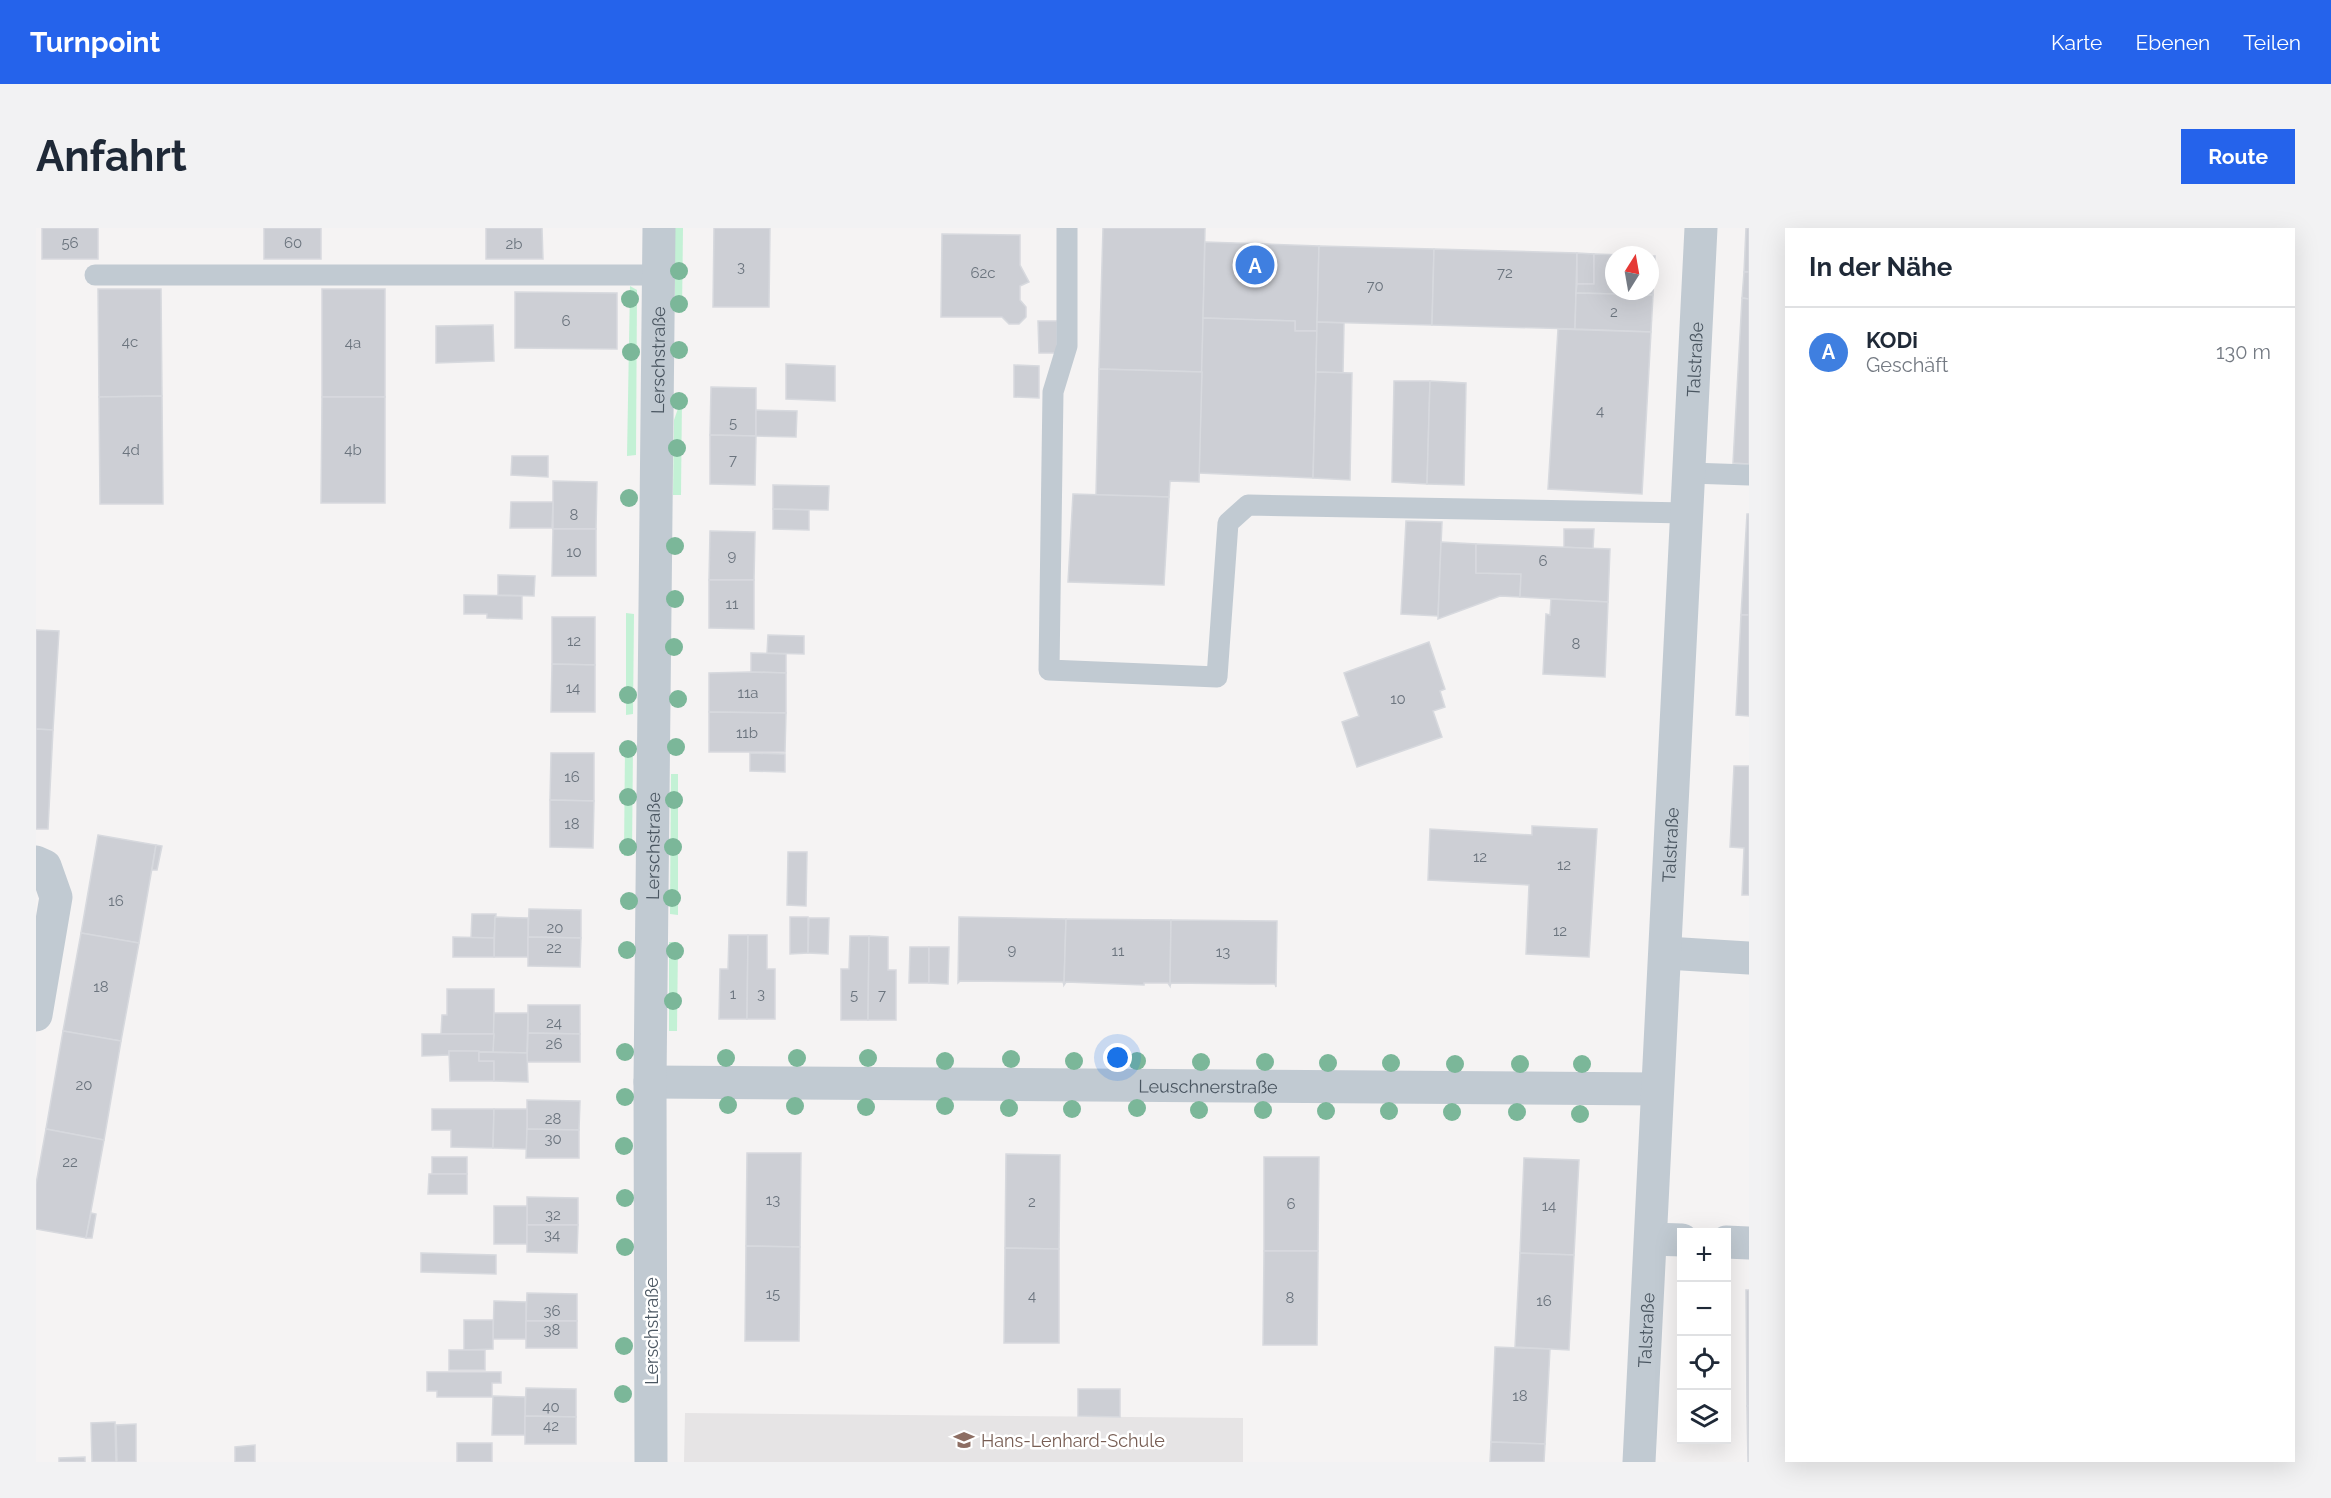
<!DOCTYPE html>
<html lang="de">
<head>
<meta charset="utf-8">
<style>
  :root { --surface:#fff; --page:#f2f2f3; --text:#1f2937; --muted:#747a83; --line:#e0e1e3; --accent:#2563eb }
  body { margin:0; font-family:Raleway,sans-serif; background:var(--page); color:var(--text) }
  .controls { position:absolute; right:18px; bottom:18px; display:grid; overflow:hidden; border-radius:0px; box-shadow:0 6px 24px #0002 }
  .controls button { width:54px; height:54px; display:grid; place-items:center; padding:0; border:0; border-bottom:2px solid var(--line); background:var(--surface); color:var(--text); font:30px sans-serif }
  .compass { position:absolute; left:1569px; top:18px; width:54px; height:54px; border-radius:50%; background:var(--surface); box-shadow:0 6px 24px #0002; rotate:11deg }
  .you { position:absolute; left:1082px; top:830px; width:21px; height:21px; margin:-15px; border:4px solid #fff; border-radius:50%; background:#1a73e8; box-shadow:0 0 0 9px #1a73e833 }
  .badge { display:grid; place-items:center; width:39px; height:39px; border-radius:50%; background:var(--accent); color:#fff; font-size:20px; font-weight:700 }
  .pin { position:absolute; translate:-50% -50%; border:3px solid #fff; box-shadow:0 2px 6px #0006 }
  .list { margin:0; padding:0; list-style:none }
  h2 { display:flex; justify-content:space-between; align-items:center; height:78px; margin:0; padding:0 24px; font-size:26px }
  h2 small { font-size:20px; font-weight:400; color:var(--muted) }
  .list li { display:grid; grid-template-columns:39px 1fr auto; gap:18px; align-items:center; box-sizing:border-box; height:90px; padding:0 24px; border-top:2px solid var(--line) }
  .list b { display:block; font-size:22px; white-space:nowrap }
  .list p { margin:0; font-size:20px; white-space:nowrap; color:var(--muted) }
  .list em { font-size:20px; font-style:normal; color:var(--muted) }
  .icon { flex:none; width:33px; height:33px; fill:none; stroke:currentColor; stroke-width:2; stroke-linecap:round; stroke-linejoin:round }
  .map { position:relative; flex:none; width:1713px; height:1234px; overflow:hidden; border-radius:0px }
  header { display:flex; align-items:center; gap:36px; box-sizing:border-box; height:84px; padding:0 30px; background:var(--accent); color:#fff }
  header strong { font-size:28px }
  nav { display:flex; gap:33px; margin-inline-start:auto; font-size:21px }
  .intro { display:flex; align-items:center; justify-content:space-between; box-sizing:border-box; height:144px; padding:0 36px }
  h1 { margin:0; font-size:42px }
  .button { padding:15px 27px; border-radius:0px; background:var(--accent); color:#fff; font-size:21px; font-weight:700 }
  main { display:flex; gap:36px; padding:0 36px }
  aside { flex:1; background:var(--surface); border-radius:0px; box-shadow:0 6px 24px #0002 }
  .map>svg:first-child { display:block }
</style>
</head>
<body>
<header>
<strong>Turnpoint</strong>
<nav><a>Karte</a><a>Ebenen</a><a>Teilen</a></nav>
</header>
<div class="intro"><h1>Anfahrt</h1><a class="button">Route</a></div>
<main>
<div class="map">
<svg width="1713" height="1234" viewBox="0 0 1713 1234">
  <rect width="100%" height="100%" fill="#f5f3f3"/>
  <path fill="#e6e4e5" d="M649,1185L1207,1190V1234H648Z"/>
  <g fill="#c3f1d5">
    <path d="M639,0H647L646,85L639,83Z"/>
    <path d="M594,58L601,62L600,227L591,228Z"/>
    <path d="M646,169L645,267H637L638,192Z"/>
    <path d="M590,385L598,386L597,486L590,487Z"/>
    <path d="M589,517H597L596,627L588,628Z"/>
    <path d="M635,546H642V687L634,686Z"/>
    <path d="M633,714H642L641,803H633Z"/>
  </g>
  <g fill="#cdcfd5" stroke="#d7d9de" stroke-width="1.5">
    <rect x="6" y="0" width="56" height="31"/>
    <rect x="228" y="0" width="57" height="31"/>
    <path d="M450,0H506L507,31H450Z"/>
    <path d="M678,0H734L733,79H677Z"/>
    <path d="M1067,0H1169L1166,144L1063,141Z"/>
    <path d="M1710,0H1713V44H1708Z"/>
    <path d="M906,6L984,7V37L993,54L984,58V72L990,79V89L983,96H973L966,89H905Z"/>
    <path d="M1169,14L1283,18L1281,103H1259V93L1167,90Z"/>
    <path d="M1283,18L1398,21L1396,97L1281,94Z"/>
    <path d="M1398,21L1541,25L1539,101L1396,97Z"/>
    <path d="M1541,25L1558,26V56H1541Z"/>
    <path d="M1558,26L1587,27H1578V63H1614V28H1619L1617,67L1540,65L1541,56H1558Z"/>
    <path d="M1708,44H1713V71L1706,70Z"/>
    <path d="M62,61H125L126,168L63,169Z"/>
    <rect x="286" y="61" width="63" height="108"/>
    <path d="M479,64L581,65V121L479,120Z"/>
    <path d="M1540,65L1617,67L1615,104L1539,101Z"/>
    <path d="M1706,70L1713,71V236L1697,235Z"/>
    <path d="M1167,90L1259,93V103H1281L1277,250L1163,245Z"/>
    <path d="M1002,93H1021V125H1003Z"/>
    <path d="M1281,94L1308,95L1307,145L1280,144Z"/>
    <path d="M457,97L458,133L400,135V98Z"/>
    <path d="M1522,101L1615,104L1606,266L1512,261Z"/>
    <path d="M750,136L799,138V173L750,171Z"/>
    <path d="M978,137L1003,138V170L978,169Z"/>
    <path d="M1063,141L1166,144L1163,254L1134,253L1133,269L1060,267Z"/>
    <path d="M1280,144L1316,145L1314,252L1277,250Z"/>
    <path d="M1358,153H1394L1391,256L1356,254Z"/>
    <path d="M1394,153L1430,155L1428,257L1391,256Z"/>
    <path d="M675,159L720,160V208L674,207Z"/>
    <path d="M126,168L127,276H64L63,169Z"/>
    <path d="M286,169H349V275H285Z"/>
    <path d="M720,182L761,183L760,209L720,208Z"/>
    <path d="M674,207L720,208L719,257L674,256Z"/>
    <path d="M476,228H512V249L475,247Z"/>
    <path d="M517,253L561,254L560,301H517Z"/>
    <path d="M737,257L793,258L792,282L737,281Z"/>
    <path d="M1037,266L1133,269L1128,357L1032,354Z"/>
    <path d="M475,274H517L516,300H474Z"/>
    <path d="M737,281L773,282V302L737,301Z"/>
    <path d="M1711,286H1713V387H1705Z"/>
    <path d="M1370,293L1406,294L1402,388L1365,386Z"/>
    <path d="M517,301H560V348H516Z"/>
    <path d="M1528,301H1558L1557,321L1528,319Z"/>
    <path d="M674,303L719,304L718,352H673Z"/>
    <path d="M1405,314L1440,316V345L1485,346L1484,369L1464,368L1402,391Z"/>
    <path d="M1440,316L1574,321L1572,374L1484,369L1485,346L1440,345Z"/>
    <path d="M462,347L499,348L498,368L462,367Z"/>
    <path d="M673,352H718V401L673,400Z"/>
    <path d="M428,367L486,368V391L451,390V386H428Z"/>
    <path d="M1515,371L1572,374L1569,449L1507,446L1510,386L1514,387Z"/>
    <path d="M1705,387H1713V488L1700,487Z"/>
    <path d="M516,389H559V437L516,436Z"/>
    <path d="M0,402L23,403L17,502L0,501Z"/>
    <path d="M732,407L768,408V426L731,425Z"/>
    <path d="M1393,414L1409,461L1404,463L1409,479L1397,483L1406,509L1321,539L1306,494L1323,488L1308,445Z"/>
    <path d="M715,425L750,426V445L715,444Z"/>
    <path d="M516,436L559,437V484H515Z"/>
    <path d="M714,444L750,445V485L673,484V445Z"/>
    <path d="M673,484L750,485L749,524H673Z"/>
    <path d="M0,501L17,502L12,601H0Z"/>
    <path d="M515,525H558V573L514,572Z"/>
    <path d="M714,525L749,526V544L714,543Z"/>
    <path d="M1698,538H1713V667H1706L1708,620L1694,619Z"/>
    <path d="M514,572L558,573L557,620L514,619Z"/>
    <path d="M1496,598L1561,601L1553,729L1490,726L1493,657L1392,652L1394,601L1496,607Z"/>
    <path d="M62,607L120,617L103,715L45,705Z"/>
    <path d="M120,617L126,618L121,642H116Z"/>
    <path d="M752,624H771L770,678L751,677Z"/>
    <path d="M493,681L545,682V710L492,709Z"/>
    <path d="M436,686H460L458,710H435Z"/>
    <path d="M459,689L492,690V729H458Z"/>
    <path d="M754,689H772V725L754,726Z"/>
    <path d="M923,689L1030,691L1028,757L1027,754L924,753L922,755Z"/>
    <path d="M773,690H793L792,726L772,725Z"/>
    <path d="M1030,691L1135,692L1134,758L1132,755H1108V757L1030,754L1028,757Z"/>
    <path d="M1135,692L1241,693L1240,759L1239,756H1214L1135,755L1134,758Z"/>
    <path d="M45,705L103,715L85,813L27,803Z"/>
    <path d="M693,707H712L711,791H683L684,741H692Z"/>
    <path d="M712,707H731V741H739V791H711Z"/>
    <path d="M814,708H833L832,792H805V741H813Z"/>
    <path d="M833,708L852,709V742H860V792H832Z"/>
    <path d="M417,709L458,710V729H417Z"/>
    <path d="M492,709L545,710L544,739L492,738Z"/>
    <path d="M874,719H893V755H873Z"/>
    <path d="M893,719H913L912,756L893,755Z"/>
    <path d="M411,761H458V806H405L406,787H411Z"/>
    <path d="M492,777H544V806L492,805Z"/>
    <path d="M458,785H492L491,825L457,824Z"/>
    <path d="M27,803L85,813L68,912L10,901Z"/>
    <path d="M492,805L544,806V834H491Z"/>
    <path d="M386,806H458L457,824L413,823V827L386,828Z"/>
    <path d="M413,823H443V833H458V853H414Z"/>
    <path d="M443,824L491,825L492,854L458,853V833H443Z"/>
    <path d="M491,872L544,873L543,902L491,901Z"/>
    <path d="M396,881H458L457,920L415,919V902H396Z"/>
    <path d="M458,881H491V921L457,920Z"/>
    <path d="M10,901L68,912L50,1010L0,1001V956Z"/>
    <path d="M491,901L543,902V930H490Z"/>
    <path d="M711,925H765L764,1019L710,1018Z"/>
    <path d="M970,926L1024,927L1023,1021L969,1020Z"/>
    <rect x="396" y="929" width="35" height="17"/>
    <path d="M1228,929H1283L1282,1023H1228Z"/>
    <path d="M1488,930L1543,932L1538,1027L1484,1025Z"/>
    <path d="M393,946H431V966H392Z"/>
    <path d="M491,969L542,970V997H491Z"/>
    <rect x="458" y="978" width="33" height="38"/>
    <path d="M55,985L60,986L56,1010H50Z"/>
    <path d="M491,997H542L541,1025L491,1024Z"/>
    <path d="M710,1018L764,1019L763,1113H709Z"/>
    <path d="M969,1020L1023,1021V1115H968Z"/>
    <path d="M1228,1023H1282L1281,1117H1227Z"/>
    <path d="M385,1025L460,1027V1046L385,1044Z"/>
    <path d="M1484,1025L1538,1027L1533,1122L1479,1119Z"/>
    <path d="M1710,1062H1713V1178H1711Z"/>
    <path d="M491,1065L541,1066V1093H490Z"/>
    <path d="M458,1073L490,1074V1111H457Z"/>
    <path d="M428,1092H457V1121L428,1122Z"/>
    <rect x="490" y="1093" width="51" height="27"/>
    <path d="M1459,1119L1514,1121L1509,1216L1455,1214Z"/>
    <rect x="413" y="1122" width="36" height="20"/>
    <path d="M391,1144H465V1155H456V1169H401V1163H391Z"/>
    <path d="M490,1160L540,1161V1189L489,1188Z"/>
    <path d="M1042,1161H1084V1189L1042,1188Z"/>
    <path d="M457,1168L489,1169V1207H456Z"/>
    <path d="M1711,1178H1713V1234H1712Z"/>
    <path d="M489,1188L540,1189V1216H489Z"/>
    <path d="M79,1194L80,1234H56L55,1195Z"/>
    <path d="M100,1196V1234H81L80,1197Z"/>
    <path d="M1455,1214L1509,1216L1508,1234H1454Z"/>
    <rect x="421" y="1215" width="35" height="19"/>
    <path d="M219,1217V1234H199V1219Z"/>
    <path d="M49,1229V1234H23V1230Z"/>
  </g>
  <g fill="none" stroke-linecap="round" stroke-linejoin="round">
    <g stroke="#c1cad2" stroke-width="21">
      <path d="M1031,0V118L1017,164L1013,442L1181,449L1192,295L1212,277L1652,285"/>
      <path d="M59,47H622"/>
      <path d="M1654,245L1713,247"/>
    </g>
    <g stroke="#c1cad2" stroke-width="33">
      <path d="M0,634L9,638L20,669L0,787"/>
      <path d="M1630,725L1713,730"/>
      <path id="s1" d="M614,854L1621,861"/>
      <path d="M1615,1011L1646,1012"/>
      <path d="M1690,1014L1713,1015"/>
      <path id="s2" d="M615,1234L614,854L623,0"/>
      <path id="s3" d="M1603,1234L1665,0"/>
    </g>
  </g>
  <g fill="#7bb799">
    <circle cx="643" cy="43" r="9"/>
    <circle cx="594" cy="71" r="9"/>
    <circle cx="643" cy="76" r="9"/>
    <circle cx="643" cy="122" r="9"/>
    <circle cx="595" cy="124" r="9"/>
    <circle cx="643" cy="173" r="9"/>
    <circle cx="641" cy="220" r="9"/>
    <circle cx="593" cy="270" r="9"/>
    <circle cx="639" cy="318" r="9"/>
    <circle cx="639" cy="371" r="9"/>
    <circle cx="638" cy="419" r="9"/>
    <circle cx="592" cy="467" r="9"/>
    <circle cx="642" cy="471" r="9"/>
    <circle cx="640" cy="519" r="9"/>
    <circle cx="592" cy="521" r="9"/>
    <circle cx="592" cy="569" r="9"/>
    <circle cx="638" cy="572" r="9"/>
    <circle cx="592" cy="619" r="9"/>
    <circle cx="637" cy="619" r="9"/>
    <circle cx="636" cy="670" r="9"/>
    <circle cx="593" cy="673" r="9"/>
    <circle cx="591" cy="722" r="9"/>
    <circle cx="639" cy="723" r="9"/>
    <circle cx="637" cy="773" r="9"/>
    <circle cx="589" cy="824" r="9"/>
    <circle cx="690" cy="830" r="9"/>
    <circle cx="761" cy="830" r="9"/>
    <circle cx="832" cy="830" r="9"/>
    <circle cx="975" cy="831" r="9"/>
    <circle cx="909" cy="833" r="9"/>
    <circle cx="1038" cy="833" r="9"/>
    <circle cx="1101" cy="833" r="9"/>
    <circle cx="1165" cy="834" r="9"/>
    <circle cx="1229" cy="834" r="9"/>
    <circle cx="1292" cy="835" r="9"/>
    <circle cx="1355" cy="835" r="9"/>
    <circle cx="1419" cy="836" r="9"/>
    <circle cx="1484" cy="836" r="9"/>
    <circle cx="1546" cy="836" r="9"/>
    <circle cx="589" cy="869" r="9"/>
    <circle cx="692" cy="877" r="9"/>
    <circle cx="759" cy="878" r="9"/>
    <circle cx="909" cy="878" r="9"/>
    <circle cx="830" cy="879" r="9"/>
    <circle cx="973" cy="880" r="9"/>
    <circle cx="1101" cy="880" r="9"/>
    <circle cx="1036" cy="881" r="9"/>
    <circle cx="1163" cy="882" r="9"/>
    <circle cx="1227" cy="882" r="9"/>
    <circle cx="1290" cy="883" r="9"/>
    <circle cx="1353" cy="883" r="9"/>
    <circle cx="1416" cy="884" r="9"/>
    <circle cx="1481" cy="884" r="9"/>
    <circle cx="1544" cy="886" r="9"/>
    <circle cx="588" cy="918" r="9"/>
    <circle cx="589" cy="970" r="9"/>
    <circle cx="589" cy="1019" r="9"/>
    <circle cx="588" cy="1118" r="9"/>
    <circle cx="587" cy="1166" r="9"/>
  </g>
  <defs>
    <g id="school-bare" transform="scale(1.62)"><path d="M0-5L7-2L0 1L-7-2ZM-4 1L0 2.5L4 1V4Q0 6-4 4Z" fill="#8d6e63" stroke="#fff" stroke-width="2.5" paint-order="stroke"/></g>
  </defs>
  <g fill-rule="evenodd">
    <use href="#school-bare" x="928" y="1212"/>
  </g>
  <g text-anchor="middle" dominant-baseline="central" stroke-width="5" stroke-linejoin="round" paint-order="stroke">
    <g font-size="15" fill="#6b747e">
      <text x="34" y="15">56</text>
      <text x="257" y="15">60</text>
      <text x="478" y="16">2b</text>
      <text x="705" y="39">3</text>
      <text x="947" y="45">62c</text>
      <text x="1469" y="45">72</text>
      <text x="1339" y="58">70</text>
      <text x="1578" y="84">2</text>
      <text x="530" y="93">6</text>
      <text x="94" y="114">4c</text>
      <text x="317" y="115">4a</text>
      <text x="1564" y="183">4</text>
      <text x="697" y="195">5</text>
      <text x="95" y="222">4d</text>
      <text x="317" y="222">4b</text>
      <text x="697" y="232">7</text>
      <text x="538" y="287">8</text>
      <text x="538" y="324">10</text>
      <text x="696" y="328">9</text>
      <text x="1507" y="333">6</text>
      <text x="696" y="376">11</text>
      <text x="538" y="413">12</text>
      <text x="1540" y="416">8</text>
      <text x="537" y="460">14</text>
      <text x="712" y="465">11a</text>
      <text x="1362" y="471">10</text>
      <text x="711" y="505">11b</text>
      <text x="536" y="549">16</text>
      <text x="536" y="596">18</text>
      <text x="1444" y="629">12</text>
      <text x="1528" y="637">12</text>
      <text x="80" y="673">16</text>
      <text x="519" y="700">20</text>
      <text x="1524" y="703">12</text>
      <text x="518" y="720">22</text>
      <text x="976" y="722">9</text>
      <text x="1082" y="723">11</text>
      <text x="1187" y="724">13</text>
      <text x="65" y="759">18</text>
      <text x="697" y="766">1</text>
      <text x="725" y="766">3</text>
      <text x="818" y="767">5</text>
      <text x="846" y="767">7</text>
      <text x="518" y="795">24</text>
      <text x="518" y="816">26</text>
      <text x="48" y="857">20</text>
      <text x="517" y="891">28</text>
      <text x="517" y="911">30</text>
      <text x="34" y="934">22</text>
      <text x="737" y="972">13</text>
      <text x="996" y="974">2</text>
      <text x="1255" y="976">6</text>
      <text x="1513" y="978">14</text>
      <text x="517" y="987">32</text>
      <text x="516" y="1007">34</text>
      <text x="737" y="1066">15</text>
      <text x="996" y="1068">4</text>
      <text x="1254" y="1070">8</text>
      <text x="1508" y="1073">16</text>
      <text x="516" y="1083">36</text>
      <text x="516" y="1102">38</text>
      <text x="1484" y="1168">18</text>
      <text x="515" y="1179">40</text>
      <text x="515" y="1198">42</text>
    </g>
    <g font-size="18" fill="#4a5661" stroke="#fff">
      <text stroke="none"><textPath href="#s2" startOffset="1102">Lerschstraße</textPath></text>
      <text stroke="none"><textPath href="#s3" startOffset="1104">Talstraße</textPath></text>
      <text stroke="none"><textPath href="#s2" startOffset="616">Lerschstraße</textPath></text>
      <text stroke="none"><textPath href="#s3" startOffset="618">Talstraße</textPath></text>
      <text stroke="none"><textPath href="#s1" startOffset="558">Leuschnerstraße</textPath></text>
      <text stroke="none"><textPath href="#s3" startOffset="132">Talstraße</textPath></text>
      <text transform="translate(615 1103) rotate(-90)">Lerschstraße</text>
    </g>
    <g font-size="18" fill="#785e54" stroke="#fff" text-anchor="start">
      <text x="945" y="1212">Hans-Lenhard-Schule</text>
    </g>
  </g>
</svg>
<div class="controls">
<button>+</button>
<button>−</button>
<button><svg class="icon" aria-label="locate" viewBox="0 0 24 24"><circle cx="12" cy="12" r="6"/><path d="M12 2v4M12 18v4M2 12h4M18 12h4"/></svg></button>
<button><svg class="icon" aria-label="layers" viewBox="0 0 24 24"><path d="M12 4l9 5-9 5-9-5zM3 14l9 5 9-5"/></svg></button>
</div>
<svg class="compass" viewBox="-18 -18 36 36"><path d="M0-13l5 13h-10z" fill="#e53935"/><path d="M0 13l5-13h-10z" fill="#747a83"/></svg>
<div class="you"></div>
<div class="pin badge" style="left:1219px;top:37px;background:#3f7fe0">A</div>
</div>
<aside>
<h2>In der Nähe<small></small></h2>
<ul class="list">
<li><span class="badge" style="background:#3f7fe0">A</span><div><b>KODi</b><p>Geschäft</p></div><em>130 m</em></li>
</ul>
</aside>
</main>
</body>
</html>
